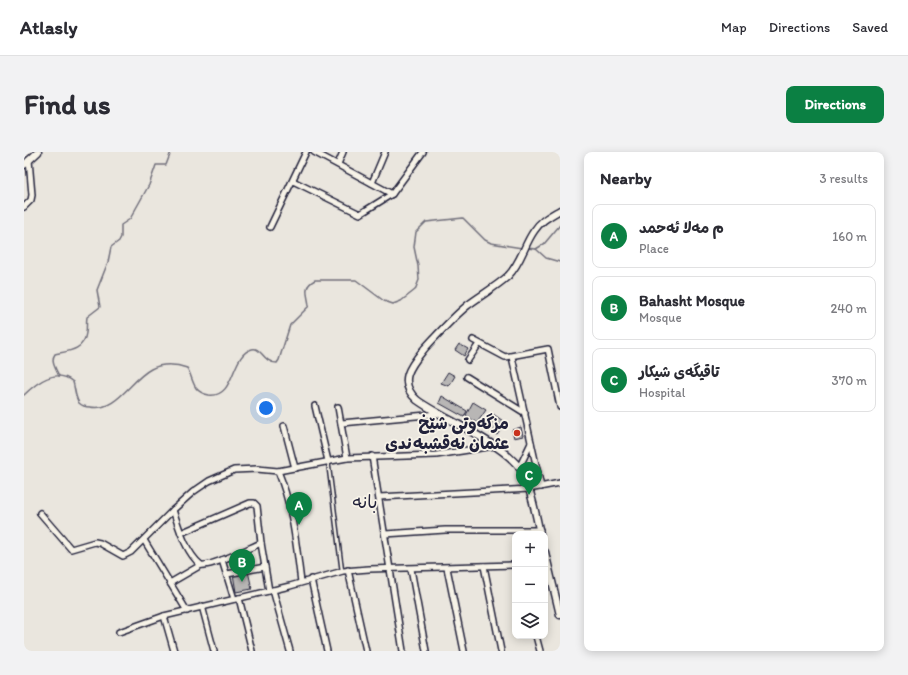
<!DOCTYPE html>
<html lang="en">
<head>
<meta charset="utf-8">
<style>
  :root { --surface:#fff; --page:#f2f2f3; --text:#2b2b33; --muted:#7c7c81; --line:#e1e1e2; --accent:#0b8043 }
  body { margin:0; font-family:Itim,"Playpen Sans Arabic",sans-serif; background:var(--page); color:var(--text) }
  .controls { position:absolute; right:12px; bottom:12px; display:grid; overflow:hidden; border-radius:8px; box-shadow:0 2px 10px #0003 }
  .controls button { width:36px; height:36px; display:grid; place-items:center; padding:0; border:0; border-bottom:1px solid var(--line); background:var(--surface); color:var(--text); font:20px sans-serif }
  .you { position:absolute; left:242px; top:256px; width:14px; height:14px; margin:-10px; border:3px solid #fff; border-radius:50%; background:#1a73e8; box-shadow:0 0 0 6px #1a73e833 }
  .badge { display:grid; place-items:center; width:26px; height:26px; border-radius:50%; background:var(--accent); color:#fff; font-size:13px; font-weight:700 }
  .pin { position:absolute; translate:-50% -33px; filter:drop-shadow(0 1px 2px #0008) }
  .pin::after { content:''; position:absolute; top:21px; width:14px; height:12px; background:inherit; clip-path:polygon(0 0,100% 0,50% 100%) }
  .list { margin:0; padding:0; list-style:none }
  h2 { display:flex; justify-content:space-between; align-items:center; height:52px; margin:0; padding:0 16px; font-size:17px }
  h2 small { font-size:13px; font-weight:400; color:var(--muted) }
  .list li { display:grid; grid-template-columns:26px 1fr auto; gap:12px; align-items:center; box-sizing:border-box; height:64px; margin:0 8px 8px; padding:0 8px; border:1px solid var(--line); border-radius:8px }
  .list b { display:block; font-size:15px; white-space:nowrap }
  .list p { margin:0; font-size:13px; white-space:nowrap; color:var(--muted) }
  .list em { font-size:13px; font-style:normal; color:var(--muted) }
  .icon { flex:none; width:22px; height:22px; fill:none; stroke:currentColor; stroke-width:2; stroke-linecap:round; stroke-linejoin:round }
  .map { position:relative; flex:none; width:536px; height:499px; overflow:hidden; border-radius:8px }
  header { display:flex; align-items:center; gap:24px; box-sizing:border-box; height:56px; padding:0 20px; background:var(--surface); border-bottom:1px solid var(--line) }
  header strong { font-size:19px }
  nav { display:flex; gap:22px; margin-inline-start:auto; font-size:14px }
  .intro { display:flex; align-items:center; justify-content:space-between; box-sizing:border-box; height:96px; padding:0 24px }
  h1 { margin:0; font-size:28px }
  .button { padding:10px 18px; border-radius:8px; background:var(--accent); color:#fff; font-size:14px; font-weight:700 }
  main { display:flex; gap:24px; padding:0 24px }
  aside { flex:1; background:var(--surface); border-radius:8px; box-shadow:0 2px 10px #0003 }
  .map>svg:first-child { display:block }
</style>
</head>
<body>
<header>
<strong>Atlasly</strong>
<nav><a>Map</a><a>Directions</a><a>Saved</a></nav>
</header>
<div class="intro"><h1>Find us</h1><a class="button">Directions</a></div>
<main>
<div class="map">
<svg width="536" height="499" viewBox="0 0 536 499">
  <rect width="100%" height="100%" fill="#eae6de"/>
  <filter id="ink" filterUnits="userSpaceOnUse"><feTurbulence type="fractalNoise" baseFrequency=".025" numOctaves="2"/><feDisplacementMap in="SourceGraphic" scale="8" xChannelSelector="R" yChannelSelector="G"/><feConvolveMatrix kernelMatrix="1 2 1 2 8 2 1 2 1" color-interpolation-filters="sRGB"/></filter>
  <g filter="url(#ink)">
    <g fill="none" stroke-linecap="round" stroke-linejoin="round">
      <g stroke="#716f7b" stroke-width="1.5">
        <path d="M502,96L512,97L522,106L536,110"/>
        <path d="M512,97L520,92L536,73"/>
        <path d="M35,224C32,217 26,209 31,202C45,199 60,198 62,181C63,175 62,170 63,165L76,155L73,138L84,110L87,95L95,89L97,85V73L106,67L125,33L131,16L132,13H142L147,0"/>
        <path d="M0,243C13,230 32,215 49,230C51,236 51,245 55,251C58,254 62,255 66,255C93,260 106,228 127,217C138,211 152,212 163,216C167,222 168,230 172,236C175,240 180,242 185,243C212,246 206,203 228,197C237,194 239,211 253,211L255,208L266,173L285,154C284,142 278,135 291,128H332L360,149L369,152L377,149L391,138L395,128L394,114L390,95L392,80L402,70L439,66L461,88L467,91L498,96"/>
      </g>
    </g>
    <g fill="#b8b6b5" stroke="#22223b">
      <path d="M435,192L444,197L440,204L431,198Z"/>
      <path d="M424,220L431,224L425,234L417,231Z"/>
      <path d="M418,244L443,259L440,265L415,251Z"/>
      <path d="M449,250L462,258L453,271L442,263Z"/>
      <path d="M469,262L482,271L473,283L459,275Z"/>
      <path d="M497,275L499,284L490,286L488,278Z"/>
      <path d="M224,419L228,437L212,440L209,422Z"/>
    </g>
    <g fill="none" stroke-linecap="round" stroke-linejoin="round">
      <g stroke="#22223b" stroke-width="5.5">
        <path id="service" d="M304,309L318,419"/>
      </g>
      <g stroke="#22223b" stroke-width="8">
        <g id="minor">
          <path d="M290,0L368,42"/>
          <path d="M314,12L319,0"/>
          <path d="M269,29L336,62L368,42L399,0"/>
          <path d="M348,31L361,0"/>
          <path d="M0,55L7,48L8,43L5,8"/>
          <path d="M246,75L282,0"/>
          <path d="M449,188L481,205L524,197L536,255"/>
          <path d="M488,205L517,335"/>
          <path d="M444,208L455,192"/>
          <path d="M443,225L501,261"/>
          <path d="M291,254L304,309"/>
          <path d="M314,255L323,306"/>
          <path d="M318,271L413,262"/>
          <path d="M260,274L271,316"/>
          <path d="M348,304L379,499"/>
          <path d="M495,316L507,291"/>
          <path d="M254,319C269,356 272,391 277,430"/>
          <path d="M355,345L505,337L536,331"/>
          <path d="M149,358L169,340L185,329L210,318L233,317L254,319L323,306L412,303L470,294"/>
          <path d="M16,361L47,397L71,390L76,391L99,404L107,400L149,358C155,376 162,401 177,413C188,415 225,396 237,391"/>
          <path d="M157,381L226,351H230L233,354L237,391L245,439"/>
          <path d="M361,382L421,378H516"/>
          <path d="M120,388L163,459"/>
          <path d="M198,408L210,447"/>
          <path d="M460,414L477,499"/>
          <path d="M423,416L440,499"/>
          <path d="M387,417L402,499"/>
          <path d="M324,418L342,499"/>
          <path d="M203,422L241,415"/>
          <path d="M287,427L303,499"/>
          <path d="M146,431L177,413"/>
          <path d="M249,438L266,499"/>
          <path d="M215,446L228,499"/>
          <path d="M178,454L190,499"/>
          <path d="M140,464L150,499"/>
          <path d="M95,480L140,464L266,434L319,419L345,417L491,413"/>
          <path d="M512,484L516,499"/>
        </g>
      </g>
      <g stroke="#22223b" stroke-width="9">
        <g id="tertiary">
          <path d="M0,13L14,0"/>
          <path d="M516,382C512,363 508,341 500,323C487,294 420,268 393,248C372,229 388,212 401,196C415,181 428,166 444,153C457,143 472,135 484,124C497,111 500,93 510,79C516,69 526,64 536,58"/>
          <path d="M521,400L536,463"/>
        </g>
      </g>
      <use href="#service" stroke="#f7f3e8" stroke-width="2.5"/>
      <use href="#minor" stroke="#f7f3e8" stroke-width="5"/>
      <use href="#tertiary" stroke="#f7f3e8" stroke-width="6"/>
    </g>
  </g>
  <circle fill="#c8321e" stroke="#f7f3e8" stroke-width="1.5" cx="493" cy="281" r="4"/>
  <g text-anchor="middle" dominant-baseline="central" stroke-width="3.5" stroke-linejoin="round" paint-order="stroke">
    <g font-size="17" font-weight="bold" fill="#22223b" stroke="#f7f3e8" text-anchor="end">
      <text x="485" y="271">مزگەوتی شێخ<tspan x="485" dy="20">عثمان نەقشبەندی</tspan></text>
    </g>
    <g font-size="18" fill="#22223b" stroke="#f7f3e8">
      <text x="341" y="350">بانە</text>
    </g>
  </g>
</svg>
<div class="controls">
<button>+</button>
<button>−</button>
<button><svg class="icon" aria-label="layers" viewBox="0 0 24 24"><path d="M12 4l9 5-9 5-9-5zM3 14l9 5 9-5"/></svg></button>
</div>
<div class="you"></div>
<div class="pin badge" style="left:275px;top:373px">A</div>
<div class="pin badge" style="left:218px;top:430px">B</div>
<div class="pin badge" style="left:505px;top:343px">C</div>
</div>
<aside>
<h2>Nearby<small>3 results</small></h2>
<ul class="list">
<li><span class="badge">A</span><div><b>م مەلا ئەحمد</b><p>Place</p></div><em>160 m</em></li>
<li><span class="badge">B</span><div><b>Bahasht Mosque</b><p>Mosque</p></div><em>240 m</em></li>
<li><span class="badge">C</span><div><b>تاقیگەی شیکار</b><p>Hospital</p></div><em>370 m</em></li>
</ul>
</aside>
</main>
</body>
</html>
